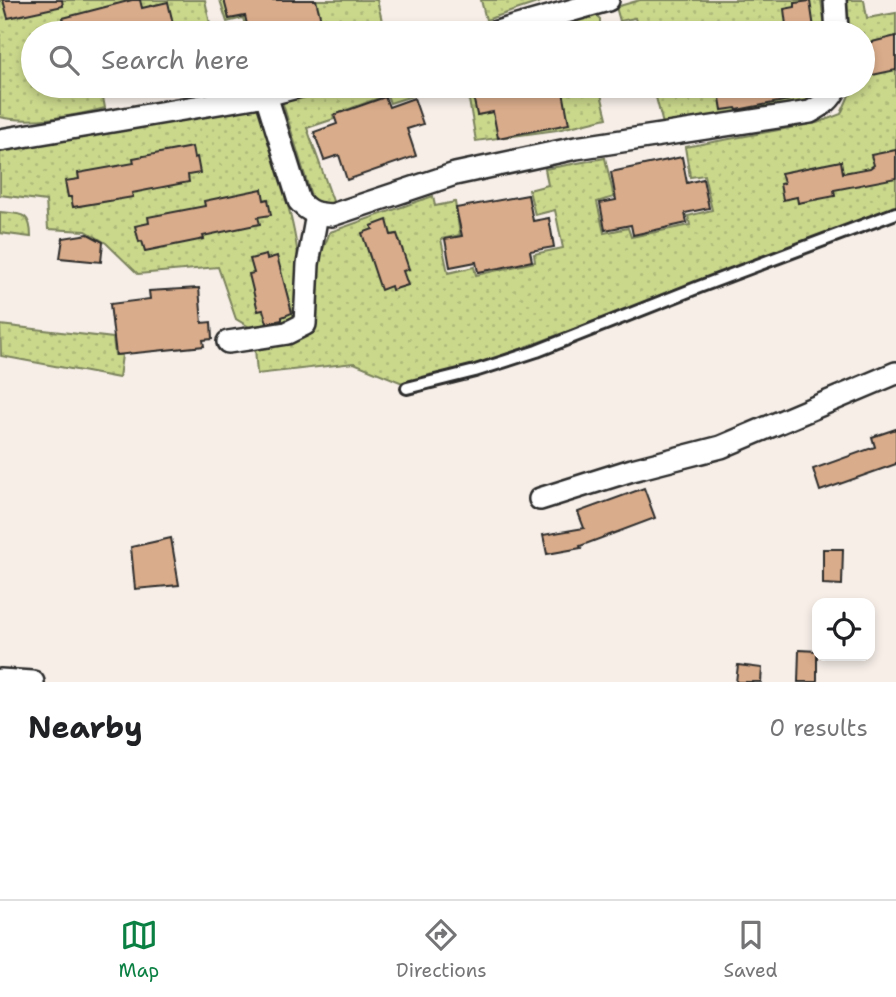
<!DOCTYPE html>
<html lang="en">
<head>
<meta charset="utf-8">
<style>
  :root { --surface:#fff; --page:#f6f6f6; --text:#202124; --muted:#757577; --line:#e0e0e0; --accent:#0b8043 }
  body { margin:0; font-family:"Shantell Sans",sans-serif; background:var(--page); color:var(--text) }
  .controls { position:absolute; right:21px; bottom:21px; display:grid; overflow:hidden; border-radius:14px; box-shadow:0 4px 10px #0003 }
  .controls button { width:63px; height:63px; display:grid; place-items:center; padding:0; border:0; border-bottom:2px solid var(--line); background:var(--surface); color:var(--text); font:35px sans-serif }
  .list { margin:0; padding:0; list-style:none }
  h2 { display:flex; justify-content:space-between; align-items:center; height:91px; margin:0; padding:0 28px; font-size:30px }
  h2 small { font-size:23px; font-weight:400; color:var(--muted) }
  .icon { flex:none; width:38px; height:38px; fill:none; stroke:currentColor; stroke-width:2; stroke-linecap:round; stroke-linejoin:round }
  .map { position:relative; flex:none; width:896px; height:682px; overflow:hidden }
  .search { position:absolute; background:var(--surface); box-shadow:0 4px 10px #0003; left:21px; right:21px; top:21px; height:77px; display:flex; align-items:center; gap:18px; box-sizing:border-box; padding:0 24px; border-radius:38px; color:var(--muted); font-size:26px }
  .sheet { height:217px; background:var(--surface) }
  nav { display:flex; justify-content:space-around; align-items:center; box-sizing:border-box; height:98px; border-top:2px solid var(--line); background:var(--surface); font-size:19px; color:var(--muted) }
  nav a { display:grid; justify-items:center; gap:4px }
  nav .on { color:var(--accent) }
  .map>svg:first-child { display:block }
</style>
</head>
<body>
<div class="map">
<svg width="896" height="682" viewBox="0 0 896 682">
  <defs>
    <pattern id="grass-dots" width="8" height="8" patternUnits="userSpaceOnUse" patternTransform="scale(1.75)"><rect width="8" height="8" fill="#cad88c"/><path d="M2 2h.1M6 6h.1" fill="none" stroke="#aeba79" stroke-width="1.8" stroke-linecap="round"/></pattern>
  </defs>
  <rect width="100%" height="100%" fill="#f7eee8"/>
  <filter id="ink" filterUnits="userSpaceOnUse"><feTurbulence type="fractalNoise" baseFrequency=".0143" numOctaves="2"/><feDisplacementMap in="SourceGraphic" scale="14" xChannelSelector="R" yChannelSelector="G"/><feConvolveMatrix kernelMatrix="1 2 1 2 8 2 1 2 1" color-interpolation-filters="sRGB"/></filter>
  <g filter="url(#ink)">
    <g fill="url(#grass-dots)" stroke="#7a825c" stroke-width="2">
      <path d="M0,0H205L212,33H33V86H101L105,108C76,116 29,124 0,117Z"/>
      <path d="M220,0H377L385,33H321L319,27L292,33H247L243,18L227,22Z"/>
      <path d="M481,0H546L486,20Z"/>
      <path d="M640,0H821L826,33H639L635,18L620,21L616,7Z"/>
      <path d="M847,0H864L867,18L896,13V208L475,366L405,384L354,363L257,374L255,348L313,333L317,320L318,262L330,232L433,196L435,206L455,202L460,235L441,239L448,273L474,267L476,275L535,262L534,254L563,248L555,210L535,215L529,190L548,185L545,169L605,158L614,197L597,202L604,233L628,228L631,237L690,225L688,216L712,210L704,175L690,177L685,147L817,123L841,114L853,86H863V33H850Z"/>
      <path d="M595,14L600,19V26L585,30V33H530Z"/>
      <path d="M336,86H415L418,94L390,103L387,95L333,115L334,119L307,128L334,204L324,206L313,202L283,104L285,98Z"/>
      <path d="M448,86H599L607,118L557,130L476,141L468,94L451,97Z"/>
      <path d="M653,86H831L810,105L664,128Z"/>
      <path d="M256,106L262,114C276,168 315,267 293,320L256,331L236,319L218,267L138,274L106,243L86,231L48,229L46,201L0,195V146Z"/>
      <path d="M0,212C21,214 31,212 31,237L0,233Z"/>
      <path d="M0,325L113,338L115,355H122L119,378L1,356Z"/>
    </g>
    <g fill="#d9ac8b" stroke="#2b2b2b" stroke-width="2">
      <path d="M3,0H62L63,6L8,18Z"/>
      <path d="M132,0H140L142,8L168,2L174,28L155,33H144L142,27L116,33H66L63,18Z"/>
      <path d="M224,0H316L322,24L282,33H249L245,16L229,19Z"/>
      <path d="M810,1L814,28L807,29V33H787L784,9L795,7V3Z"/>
      <path d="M896,36V70L863,77V49L869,48L868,43Z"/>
      <path d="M471,86H562L569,124L498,138L493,112L477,115Z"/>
      <path d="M718,86H787L789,100L737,110L736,108L722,110Z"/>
      <path d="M385,97L389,107L414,98L423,124L407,129L416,156L347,180L339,155L324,160L314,132L337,124L334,115Z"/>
      <path d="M192,147L194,158L197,157L200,173L188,175L189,182L132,193L133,197L73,207L71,197H68L65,181L79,179L78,173L134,163L133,158Z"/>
      <path d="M896,150V178L834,190L835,196L798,203L797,197L783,200L780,184L784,183L781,173L841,161L843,173L870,168L874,165L871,155Z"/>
      <path d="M682,157L687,183L703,179L709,208L685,213L687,223L633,235L631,225L605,230L600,203L616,200L611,172Z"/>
      <path d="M262,189L264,200L268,199L271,215L258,217L260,224L203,236L204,239L145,251L142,241L139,242L135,226L149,223L148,217L205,206L204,201Z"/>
      <path d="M528,195L533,221L549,218L554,247L530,251L532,261L500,268L478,272L476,262L450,267L445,239L462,236L456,208Z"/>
      <path d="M387,220L391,235L397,234L409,269L403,271L408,285L392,290L391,286L381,290L362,233L373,229L371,226Z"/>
      <path d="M88,234L103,242L101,262L60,258L63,238Z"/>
      <path d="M266,255L267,259L277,256L292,313L282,317V320L267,323L263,310L258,311L249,274L254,273L250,259Z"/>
      <path d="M199,288L202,323L211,322L212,339L203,340L204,346L116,355L110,304L150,299L149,291Z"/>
      <path d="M896,429V464L820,491L813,469L875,447L872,437Z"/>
      <path d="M644,488L655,518L580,546L581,548L547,554L543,535L584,528L578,512Z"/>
      <path d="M171,538L179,585L135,589L131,547Z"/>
      <path d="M823,549H843L842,585L823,584Z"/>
      <path d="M799,650L817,651V682H798Z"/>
      <path d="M738,665L762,668L761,682H736Z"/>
    </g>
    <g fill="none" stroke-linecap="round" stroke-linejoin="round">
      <g stroke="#2b2b2b" stroke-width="16">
        <path id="service" d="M407,388L475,371L537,351L699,287L896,213"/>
      </g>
      <g stroke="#2b2b2b" stroke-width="26">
        <g id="minor">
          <path d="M835,0L837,33"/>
          <path d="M493,33L608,0"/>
          <path d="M266,95L299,201C309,213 317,214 332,215L455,174L576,148L810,112C823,105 831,100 837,86"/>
          <path d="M0,140L266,95L301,86"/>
          <path d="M228,342L287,333L305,324L308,264L317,214"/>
          <path d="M540,499L632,470L721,447L896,373"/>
          <path d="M0,680L33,682"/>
        </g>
      </g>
      <use href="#service" stroke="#fff" stroke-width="10"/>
      <use href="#minor" stroke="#fff" stroke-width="21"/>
    </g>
  </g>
</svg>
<div class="controls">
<button><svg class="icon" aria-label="locate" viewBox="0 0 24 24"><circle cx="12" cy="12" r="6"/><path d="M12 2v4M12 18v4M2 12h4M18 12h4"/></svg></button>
</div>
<div class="search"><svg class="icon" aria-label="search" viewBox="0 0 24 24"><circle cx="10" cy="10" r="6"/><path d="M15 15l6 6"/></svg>Search here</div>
</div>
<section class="sheet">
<h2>Nearby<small>0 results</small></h2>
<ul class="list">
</ul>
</section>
<nav>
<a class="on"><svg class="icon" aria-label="map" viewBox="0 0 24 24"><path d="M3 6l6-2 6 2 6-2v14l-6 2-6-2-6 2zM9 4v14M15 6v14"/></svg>Map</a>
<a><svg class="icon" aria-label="directions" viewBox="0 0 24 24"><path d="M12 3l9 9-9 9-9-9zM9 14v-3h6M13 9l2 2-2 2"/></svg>Directions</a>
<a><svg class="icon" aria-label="saved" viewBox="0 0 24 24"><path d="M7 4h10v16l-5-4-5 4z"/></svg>Saved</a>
</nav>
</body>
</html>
